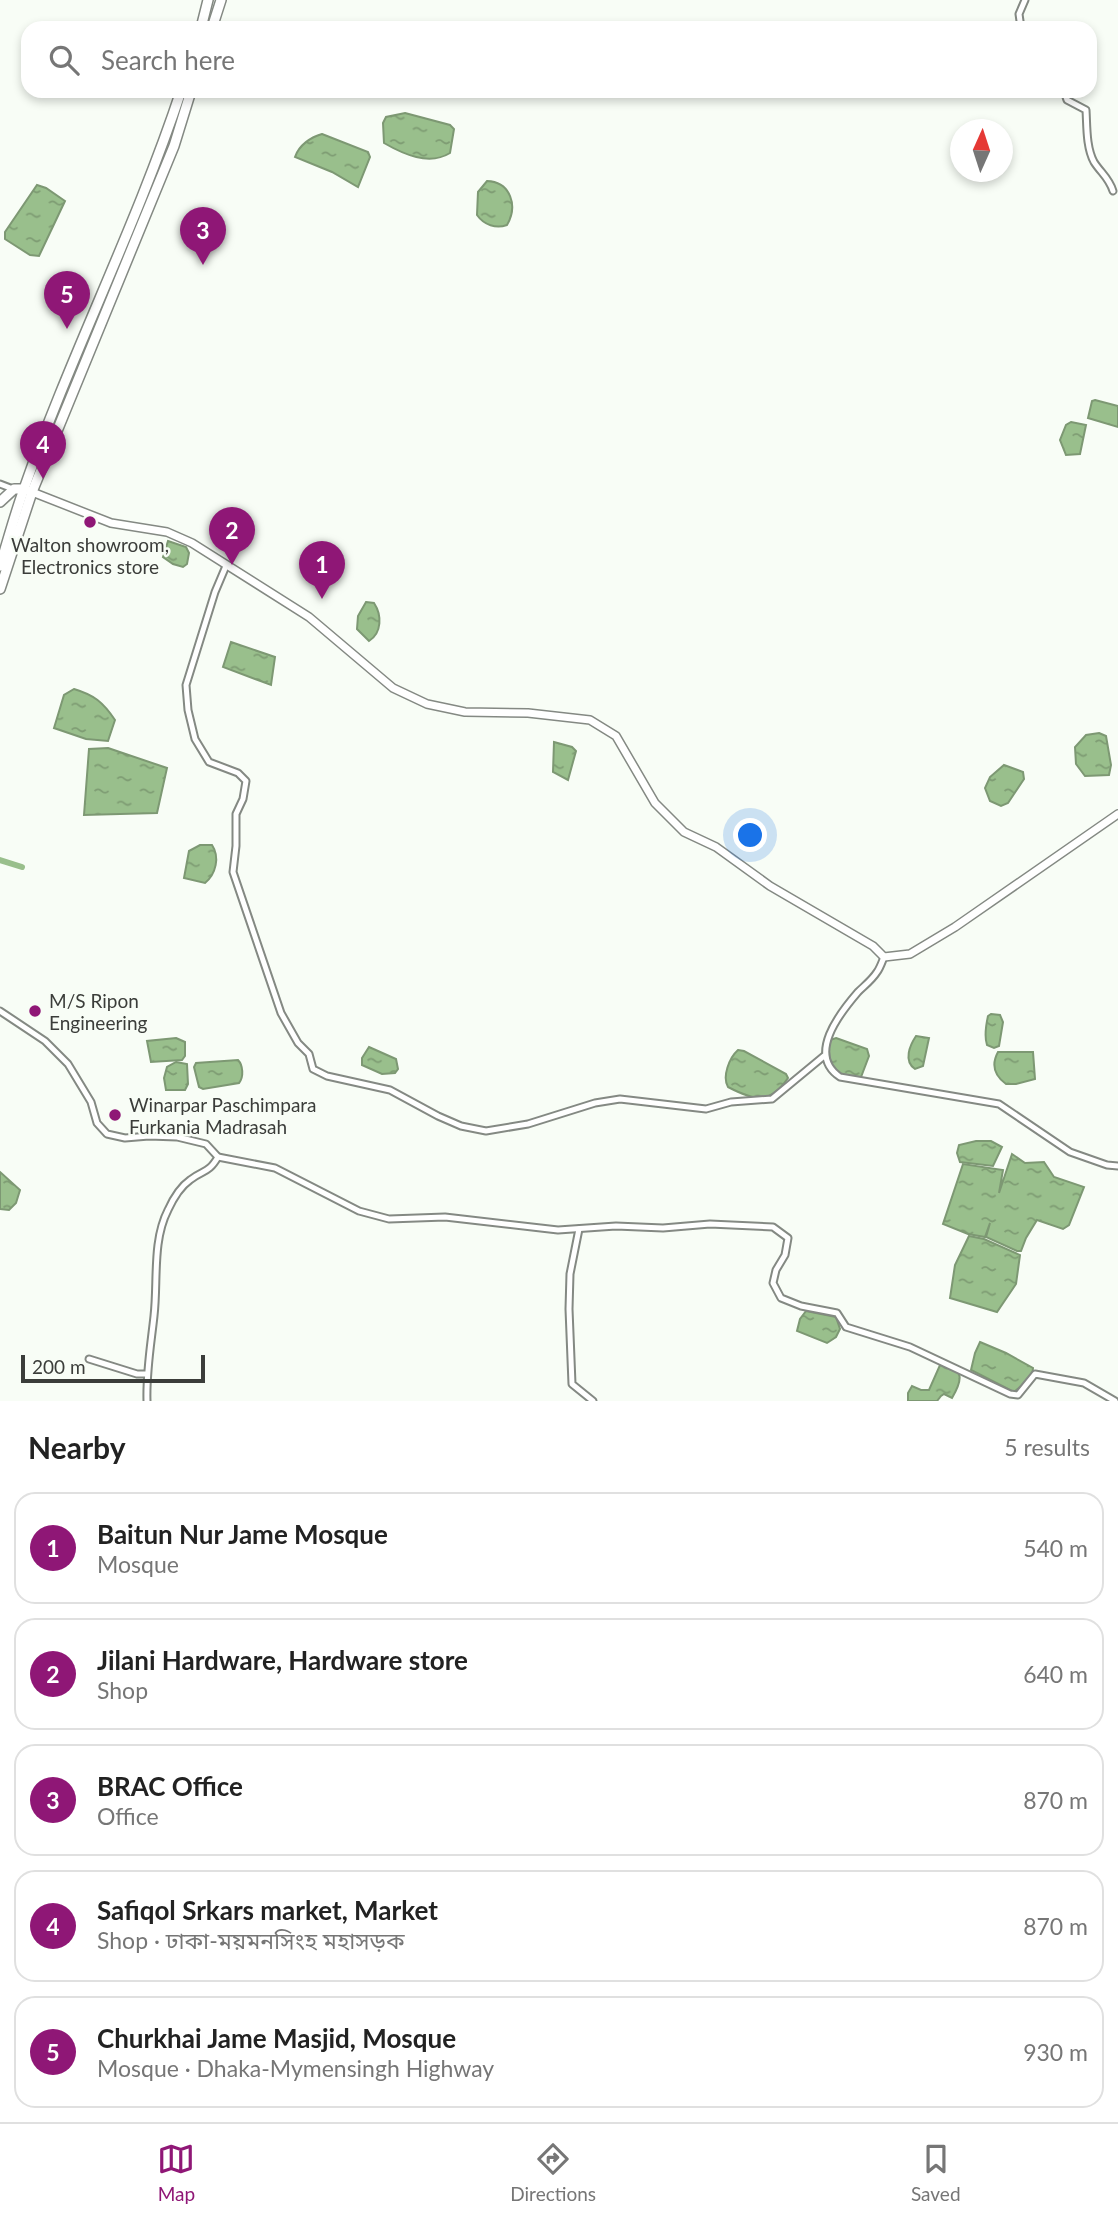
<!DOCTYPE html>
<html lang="en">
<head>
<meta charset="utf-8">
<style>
  :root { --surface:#fff; --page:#f6f6f6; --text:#222; --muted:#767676; --line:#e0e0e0; --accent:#8f1776 }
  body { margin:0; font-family:Lato,"Noto Sans Bengali",sans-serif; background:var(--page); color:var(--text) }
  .compass { position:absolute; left:950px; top:119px; width:63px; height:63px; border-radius:50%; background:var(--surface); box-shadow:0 4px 10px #0003; rotate:3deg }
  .scale { position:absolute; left:21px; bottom:18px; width:184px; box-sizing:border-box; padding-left:7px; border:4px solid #3b3d3a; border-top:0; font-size:19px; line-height:24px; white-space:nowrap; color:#3b3d3a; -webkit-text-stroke:5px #f8fdf6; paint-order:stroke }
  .you { position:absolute; left:751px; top:836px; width:24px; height:24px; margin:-18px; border:5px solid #fff; border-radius:50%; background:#1a73e8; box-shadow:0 0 0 10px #1a73e833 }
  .badge { display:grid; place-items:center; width:46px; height:46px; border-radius:50%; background:var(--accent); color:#fff; font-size:23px; font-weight:700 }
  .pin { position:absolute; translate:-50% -58px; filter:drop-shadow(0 2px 4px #0008) }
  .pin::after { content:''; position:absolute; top:37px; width:24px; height:21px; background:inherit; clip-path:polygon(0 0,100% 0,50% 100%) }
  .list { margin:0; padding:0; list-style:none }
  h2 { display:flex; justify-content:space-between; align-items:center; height:91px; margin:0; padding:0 28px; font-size:30px }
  h2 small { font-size:23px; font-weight:400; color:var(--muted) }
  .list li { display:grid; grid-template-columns:46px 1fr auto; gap:21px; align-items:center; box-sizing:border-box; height:112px; margin:0 14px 14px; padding:0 14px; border:2px solid var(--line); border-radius:21px }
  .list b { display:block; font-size:26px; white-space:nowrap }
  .list p { margin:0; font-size:23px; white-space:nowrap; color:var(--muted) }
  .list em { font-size:23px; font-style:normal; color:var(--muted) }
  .icon { flex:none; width:38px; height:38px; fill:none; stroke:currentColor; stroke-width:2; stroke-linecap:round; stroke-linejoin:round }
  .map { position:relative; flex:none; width:1118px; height:1401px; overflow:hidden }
  .search { position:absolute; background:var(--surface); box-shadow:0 4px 10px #0003; left:21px; right:21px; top:21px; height:77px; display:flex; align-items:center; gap:18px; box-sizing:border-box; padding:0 24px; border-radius:21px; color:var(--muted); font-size:26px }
  .sheet { height:721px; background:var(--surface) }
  nav { display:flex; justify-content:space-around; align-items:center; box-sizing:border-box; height:98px; border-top:2px solid var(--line); background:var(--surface); font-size:19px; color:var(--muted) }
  nav a { display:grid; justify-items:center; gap:4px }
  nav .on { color:var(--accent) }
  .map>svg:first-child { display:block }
</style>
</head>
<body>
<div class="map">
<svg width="1118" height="1401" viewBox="0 0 1118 1401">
  <defs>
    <pattern id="water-ripples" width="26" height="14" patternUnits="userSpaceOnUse" patternTransform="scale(1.75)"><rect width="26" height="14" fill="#99bf8c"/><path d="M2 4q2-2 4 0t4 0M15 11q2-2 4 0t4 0" fill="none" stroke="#7e9c73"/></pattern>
  </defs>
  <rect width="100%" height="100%" fill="#f8fdf6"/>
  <g fill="url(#water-ripples)" stroke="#7d9873" stroke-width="2">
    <path d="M405,113L450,125L454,129L450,153C429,166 403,154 384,143L383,123L386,117Z"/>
    <path d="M322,134L368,152L370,157L358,187L332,172L295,157C299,145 311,137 322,134Z"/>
    <path d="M487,181C511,182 518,206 507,225C496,229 484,225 477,215L478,192Z"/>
    <path d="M37,185L46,188L65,201L39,256L30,255L5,239V232Z"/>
    <path d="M1095,400L1118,406V427L1088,418L1092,401Z"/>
    <path d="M1071,422L1086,425L1080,454L1066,455L1060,440L1066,425Z"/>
    <path d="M168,541L186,547L189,553L187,564L183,567L173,564L163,557Z"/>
    <path d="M366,602L374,603C382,615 382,633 369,641L357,629L358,616Z"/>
    <path d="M231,642L275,657L271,685L223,667Z"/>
    <path d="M74,689C94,695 103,702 115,720L108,741L86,739L54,728L64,695Z"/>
    <path d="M1099,733L1106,736L1111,765L1109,775L1085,776L1076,764L1075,747L1086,735Z"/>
    <path d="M554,742L572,747L576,751L568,780L553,772Z"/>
    <path d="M108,748L167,768L157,813L84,815L89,749Z"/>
    <path d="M1004,765L1023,772L1024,779L1008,803L1001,806L990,801L985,788L990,777Z"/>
    <path d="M200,845H212C220,857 216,874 205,883L184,878L189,851Z"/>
    <path d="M991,1014L1000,1015L1003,1022L999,1046L994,1048L987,1045C984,1036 986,1025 988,1016Z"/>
    <path d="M916,1036L929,1038L923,1066L915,1069C903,1061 910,1045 916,1036Z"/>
    <path d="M176,1038L185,1042V1056L182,1060L151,1062L147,1041Z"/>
    <path d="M836,1038L867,1049L869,1056L861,1077C843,1079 835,1072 827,1056L830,1040Z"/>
    <path d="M369,1047L396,1059L398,1069L395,1073L382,1074L362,1065V1058Z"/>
    <path d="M738,1050L744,1051L786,1074L788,1078C769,1105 755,1101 728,1087C722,1077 729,1058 738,1050Z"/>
    <path d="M998,1052H1033L1035,1079L1016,1084H1006C995,1076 991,1065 998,1052Z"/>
    <path d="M238,1060C243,1065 244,1077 239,1083L203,1089L199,1087L194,1067L196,1063Z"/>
    <path d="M176,1062L187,1064L188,1084L185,1090H166L164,1078L167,1067Z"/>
    <path d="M976,1141H991L1002,1147L993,1166L960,1162L957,1153L959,1145Z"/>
    <path d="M1012,1154L1025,1163L1044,1162L1054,1177L1084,1187L1069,1225L1063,1229L1037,1220L1026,1238L1021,1251H1017L986,1237L990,1223L985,1237L968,1234L943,1224L963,1164L1003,1170L999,1193Z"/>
    <path d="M0,1172L20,1190L16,1203L9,1210L0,1209Z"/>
    <path d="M969,1236L984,1239L1020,1255L1016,1284L997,1312L950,1298L955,1265Z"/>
    <path d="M806,1311L836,1317L840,1329L836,1337L827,1343L797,1331L800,1319Z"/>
    <path d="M980,1342L1006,1353L1033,1368L1032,1377L1014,1392L971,1370L975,1353Z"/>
    <path d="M940,1365C966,1368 962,1381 952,1398L944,1394L941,1396L937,1401H908V1393L912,1386L921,1390H929Z"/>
  </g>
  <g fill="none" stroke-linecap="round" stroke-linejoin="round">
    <path stroke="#99bf8c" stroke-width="6" d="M0,860L22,867"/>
    <g stroke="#848983" stroke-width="9">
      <g id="street">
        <path d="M1021,28L1019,14L1025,0"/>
        <path d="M1064,91L1067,100L1086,110C1087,126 1086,147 1094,162C1101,173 1109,178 1113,191"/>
        <path d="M0,484L13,489"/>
        <path d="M226,566L215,592L186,685L188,710L195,739L209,762L238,773L246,781L243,799L236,814V846L233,872L281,1013L298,1043L309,1054L313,1069L327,1076L390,1090L438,1116L461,1126L486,1131L528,1124L595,1103L620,1099L706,1109L731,1102L772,1099L824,1056"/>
        <path d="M884,957C882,962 880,968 877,972C872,980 864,986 858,992C839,1014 807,1055 840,1077L999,1104L1070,1152L1107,1165L1118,1166"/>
        <path d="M0,1011L45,1041L68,1064L91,1102L97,1123L107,1134L125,1138L149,1136L177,1137L206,1144L218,1157C208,1174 204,1169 190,1180C180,1187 173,1199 168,1210C152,1241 158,1282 154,1316C151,1344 146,1372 147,1401"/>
        <path d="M218,1157L275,1168L359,1211L389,1219L445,1217L558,1230L616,1226L663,1228L710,1224L773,1227L788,1238L785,1255L776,1270L773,1283L781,1298L801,1306L837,1313L846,1327L910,1347L1010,1394L1018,1395L1035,1374L1084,1383L1115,1401"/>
        <path d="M579,1229L570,1274L569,1309L572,1384L593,1401"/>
        <path d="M89,1359L137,1374H146"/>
      </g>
    </g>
    <g stroke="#848983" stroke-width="10">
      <path id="secondary" d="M27,490L111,523L167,532L192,543L309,617L393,688L427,704L465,712L528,713L590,720L616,736L655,803L684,832L716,847L770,886L873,946L884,957L910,954L955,927L1118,814"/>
    </g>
    <g stroke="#848983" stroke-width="12">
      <g id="highway">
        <path d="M201,28L208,0"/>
        <path d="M212,28L221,0"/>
        <path d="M0,502L14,489H24"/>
        <path d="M0,566C8,540 15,514 24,489C71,354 136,227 181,91"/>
        <path d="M0,589L32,492L174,146L191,91"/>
      </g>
    </g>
    <use href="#street" stroke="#fff" stroke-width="5"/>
    <use href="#secondary" stroke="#fff" stroke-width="7"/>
    <use href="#highway" stroke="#fff" stroke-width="9"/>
  </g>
  <g fill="#8f1776" stroke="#f8fdf6" stroke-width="2.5">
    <circle cx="90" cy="522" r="7"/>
    <circle cx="35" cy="1011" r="7"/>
    <circle cx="115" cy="1115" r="7"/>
  </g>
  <g text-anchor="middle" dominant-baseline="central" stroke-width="5" stroke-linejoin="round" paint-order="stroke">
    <g font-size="19" fill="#3b3d3a" stroke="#f8fdf6" text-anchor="start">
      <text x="90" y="544" text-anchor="middle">Walton showroom,<tspan x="90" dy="22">Electronics store</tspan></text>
      <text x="49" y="1000">M/S Ripon<tspan x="49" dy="22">Engineering</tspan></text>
      <text x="129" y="1104">Winarpar Paschimpara<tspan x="129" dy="22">Furkania Madrasah</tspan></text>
    </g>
  </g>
</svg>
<svg class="compass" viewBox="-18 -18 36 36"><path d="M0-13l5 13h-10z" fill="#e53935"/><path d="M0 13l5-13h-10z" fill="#767676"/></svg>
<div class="scale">200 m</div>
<div class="you"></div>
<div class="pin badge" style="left:322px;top:599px">1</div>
<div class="pin badge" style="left:232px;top:565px">2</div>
<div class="pin badge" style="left:203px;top:265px">3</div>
<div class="pin badge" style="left:43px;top:479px">4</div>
<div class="pin badge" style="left:67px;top:329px">5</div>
<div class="search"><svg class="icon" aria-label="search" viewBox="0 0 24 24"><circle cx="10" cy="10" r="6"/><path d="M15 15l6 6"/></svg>Search here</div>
</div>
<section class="sheet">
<h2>Nearby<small>5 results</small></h2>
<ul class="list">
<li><span class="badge">1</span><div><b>Baitun Nur Jame Mosque</b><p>Mosque</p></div><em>540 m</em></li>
<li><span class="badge">2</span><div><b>Jilani Hardware, Hardware store</b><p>Shop</p></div><em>640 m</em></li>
<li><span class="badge">3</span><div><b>BRAC Office</b><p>Office</p></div><em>870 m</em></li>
<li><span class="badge">4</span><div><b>Safiqol Srkars market, Market</b><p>Shop · ঢাকা-ময়মনসিংহ মহাসড়ক</p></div><em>870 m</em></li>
<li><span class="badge">5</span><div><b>Churkhai Jame Masjid, Mosque</b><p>Mosque · Dhaka-Mymensingh Highway</p></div><em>930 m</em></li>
</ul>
</section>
<nav>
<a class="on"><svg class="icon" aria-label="map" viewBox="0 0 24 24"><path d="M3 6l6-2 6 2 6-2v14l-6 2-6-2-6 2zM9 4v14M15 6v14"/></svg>Map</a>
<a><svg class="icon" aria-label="directions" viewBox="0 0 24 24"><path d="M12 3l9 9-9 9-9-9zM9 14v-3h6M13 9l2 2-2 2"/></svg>Directions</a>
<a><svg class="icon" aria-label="saved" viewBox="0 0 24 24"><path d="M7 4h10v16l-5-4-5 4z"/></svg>Saved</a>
</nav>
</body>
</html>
